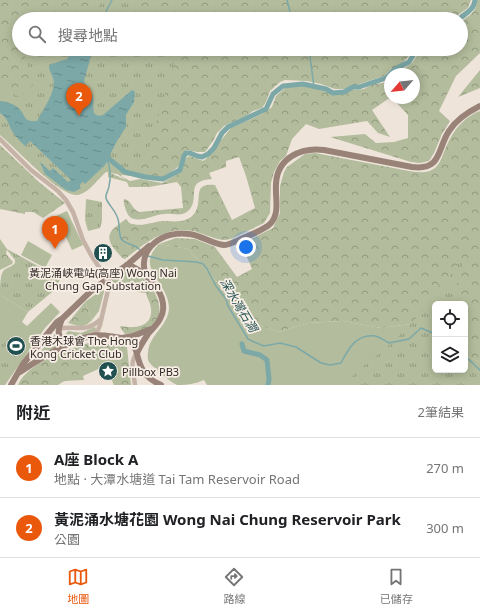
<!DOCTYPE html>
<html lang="zh-TW">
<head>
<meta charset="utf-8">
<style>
  :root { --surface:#fff; --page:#f2f2f2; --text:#202124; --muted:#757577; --line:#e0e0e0; --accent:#ea580c }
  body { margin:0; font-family:"Noto Sans","Noto Sans TC",sans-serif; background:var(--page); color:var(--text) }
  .controls { position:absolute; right:12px; bottom:12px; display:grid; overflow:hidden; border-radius:6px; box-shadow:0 2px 10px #0003 }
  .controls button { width:36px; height:36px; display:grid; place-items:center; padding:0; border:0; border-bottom:1px solid var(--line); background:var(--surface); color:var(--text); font:20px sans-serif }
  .compass { position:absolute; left:384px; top:68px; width:36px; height:36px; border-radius:50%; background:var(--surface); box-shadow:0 2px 10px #0003; rotate:242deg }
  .you { position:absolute; left:246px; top:247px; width:14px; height:14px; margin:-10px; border:3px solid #fff; border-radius:50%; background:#1a73e8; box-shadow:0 0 0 6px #1a73e833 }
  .badge { display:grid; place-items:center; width:26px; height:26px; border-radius:50%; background:var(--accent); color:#fff; font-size:13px; font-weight:700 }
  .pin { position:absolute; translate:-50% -33px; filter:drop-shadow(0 1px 2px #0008) }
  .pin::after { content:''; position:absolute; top:21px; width:14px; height:12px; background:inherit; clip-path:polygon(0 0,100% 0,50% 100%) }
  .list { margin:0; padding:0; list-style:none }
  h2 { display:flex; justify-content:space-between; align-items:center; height:52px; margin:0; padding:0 16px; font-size:17px }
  h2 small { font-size:13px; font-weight:400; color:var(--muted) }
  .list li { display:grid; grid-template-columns:26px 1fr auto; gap:12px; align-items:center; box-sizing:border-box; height:60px; padding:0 16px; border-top:1px solid var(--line) }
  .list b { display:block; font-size:15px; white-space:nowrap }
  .list p { margin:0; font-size:13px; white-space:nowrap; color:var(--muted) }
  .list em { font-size:13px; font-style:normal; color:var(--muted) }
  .icon { flex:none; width:22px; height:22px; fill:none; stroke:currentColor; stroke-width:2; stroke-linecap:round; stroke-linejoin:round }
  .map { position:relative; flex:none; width:480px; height:385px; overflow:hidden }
  .search { position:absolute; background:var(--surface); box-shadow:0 2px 10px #0003; left:12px; right:12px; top:12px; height:44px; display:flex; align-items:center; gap:10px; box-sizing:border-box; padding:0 14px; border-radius:22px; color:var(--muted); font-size:15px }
  .sheet { height:172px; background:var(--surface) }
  nav { display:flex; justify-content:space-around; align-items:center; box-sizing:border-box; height:56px; border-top:1px solid var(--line); background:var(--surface); font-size:11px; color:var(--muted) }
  nav a { display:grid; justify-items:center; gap:2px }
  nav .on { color:var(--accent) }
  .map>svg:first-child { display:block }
</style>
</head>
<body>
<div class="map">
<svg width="480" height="385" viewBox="0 0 480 385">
  <defs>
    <pattern id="forest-crowns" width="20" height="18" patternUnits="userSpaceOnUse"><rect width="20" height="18" fill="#b3bc9c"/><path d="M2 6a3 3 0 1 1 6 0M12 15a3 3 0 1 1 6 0" fill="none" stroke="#92997f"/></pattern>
    <pattern id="park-tufts" width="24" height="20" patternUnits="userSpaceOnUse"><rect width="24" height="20" fill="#b3bc9c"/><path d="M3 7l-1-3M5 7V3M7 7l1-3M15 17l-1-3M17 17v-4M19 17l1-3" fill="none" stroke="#92997f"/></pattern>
    <pattern id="water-ripples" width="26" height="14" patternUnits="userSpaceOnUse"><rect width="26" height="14" fill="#7ca9a8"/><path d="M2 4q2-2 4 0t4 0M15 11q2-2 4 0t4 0" fill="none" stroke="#668a89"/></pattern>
  </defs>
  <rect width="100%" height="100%" fill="#efe4da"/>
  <g fill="#b3bc9c">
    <path d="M67,211L83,245L72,250L56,216Z"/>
    <path d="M28,241L52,255L45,268L21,255Z"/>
    <path d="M159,244L188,249L223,289L255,324L279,332L308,323L343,321L381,328L426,322L435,370H465V355L480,362V385H207L204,380C195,384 187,385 178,385C172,384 153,367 149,362C148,360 147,356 148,353C149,334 169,326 169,307C168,281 134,269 159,244Z"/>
    <path d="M103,289L104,292L99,311L92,320L85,302Z"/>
    <path d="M0,295L28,312L22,322L27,326L51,303L60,312L45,328L5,385H0Z"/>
  </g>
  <g fill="url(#forest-crowns)">
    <path d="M0,0H471L468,8L452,19H19V49H73L44,109L0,101Z"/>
    <path d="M477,0H480V53L456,76L439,111L450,121L442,134L434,153L429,161L420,163L411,162L330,137L365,134L376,143L394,142L408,138V115L394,100L388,99L372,110L390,137L378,133L367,121L319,129L306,124L292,139L286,156L280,161L274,172L271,183L270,213L264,223L231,239L224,240L217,239L194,231L183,230L172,231L156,237L143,245L125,259C121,258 119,254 116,251C102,235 112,229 126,219C128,222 130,224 133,224C143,227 155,221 164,221C170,221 175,222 180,221C184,221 188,219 191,217C207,204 188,182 215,185L232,220L255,208L246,176L239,157L226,161V167L209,173L212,179C184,181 200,196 190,209C182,218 174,213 164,214C155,214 137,225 129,216C126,212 123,203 124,199C132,200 131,209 139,212L183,208L181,187L177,182L149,187H129L127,182L108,177V172L126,180L116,173L93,49H415L402,64L391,69L384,76L344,89H335L321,84L307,81L285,80L280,82L270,91L266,102L262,108L253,111L246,116L224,126L217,133L213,141L205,152H197L187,150L184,152L178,167L161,179L122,175L121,176L130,181L140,179L162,183L166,181L182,171C184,166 184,157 190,156L203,161L206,159L231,128L262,114L269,109L272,107L276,96L285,88L292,86H306L337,95L352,90L364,89L373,84L383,83L390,79V98H414V74H396L412,63L420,51L423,50L461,49V22C469,15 477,12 477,0Z"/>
    <path d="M480,70V88L458,97Z"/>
    <path d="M480,111V362L465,355V304H435L426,322L381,328L343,321L308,323L279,332L255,324L223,289L188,249L159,244L176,238L195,239L215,247L237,277L252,269L242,245L245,242L273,228L280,213V186L284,172L287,167L305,154L315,153L409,171C444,177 438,159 451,137C457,126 468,115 480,111Z"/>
    <path d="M0,145L39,182L65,203L43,218L33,212H25V214L0,209Z"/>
    <path d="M0,239L7,249L6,254L13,262L12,264L0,270Z"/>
    <path d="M124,270C146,270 170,306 155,324C148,332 135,333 125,334L120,327L121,326C134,329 153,327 151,309C151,304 147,298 146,293C142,292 136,292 132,290C123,285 124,285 113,284L111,278Z"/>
    <path d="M85,302L92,320C84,329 78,326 68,323Z"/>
    <path d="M95,327L96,329C90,335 71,342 64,336L68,331L81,333Z"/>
    <path d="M55,334L57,340L62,345L31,363Z"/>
    <path d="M92,342C104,344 115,344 127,347L131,385H114L105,366L83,376L84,380L64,381L58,385H18C27,363 70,348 92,342Z"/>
  </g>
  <g fill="url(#park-tufts)">
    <path d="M104,0H131L130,5L139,18L138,19H85L92,14Z"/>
    <path d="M23,49H178L148,151L128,171L117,174L106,172C98,179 88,194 77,195C59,196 15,147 0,135V86L19,97L33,85Z"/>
    <path d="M86,199L102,202V221L100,228L88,231L85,220Z"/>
    <path d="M7,249L60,278L57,288L28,312L0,295C0,288 0,273 4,270C8,267 12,267 15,263V260L7,250Z"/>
    <path d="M467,256C465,262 462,265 459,271C456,281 458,294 458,304H435V370H465V352L472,362L480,366V385H344L361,368L394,341L421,313L427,299L435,289L449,278L461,260L464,257Z"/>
    <path d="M0,339L19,351L0,383Z"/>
  </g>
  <path fill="url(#water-ripples)" d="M73,49H93L84,81C86,87 91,91 93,96C95,103 89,119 103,115L132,90L135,92L134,102L126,115V127L117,141L105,165L85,184L83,182L79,185L81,188L74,192L66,190L45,174L40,162L50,171L53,168L68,182L71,180L30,141L25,146C20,141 16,137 12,131C8,124 8,118 0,113V101C7,102 16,104 20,110C27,117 23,122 37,121C43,110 53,96 54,83C54,76 48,71 49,65L67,59Z"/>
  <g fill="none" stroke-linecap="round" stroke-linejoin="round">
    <g stroke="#7ca9a8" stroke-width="1.5">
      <path d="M287,0L292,19"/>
      <path d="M102,19L112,0"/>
      <path d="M309,49L314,87"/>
      <path d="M107,159C110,167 111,178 109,186C109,190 105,194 106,198C107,203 116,211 118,219C120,225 118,235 122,240C127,245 134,243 140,250"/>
      <path d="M148,256L163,260L197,262L203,264L207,269L216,286L226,299L228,306L248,339L254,342L264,346L280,343L296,347L321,363L330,365L341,363C348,349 357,333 375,336C380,337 385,341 389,343L409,339L421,328L435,334"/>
      <path d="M465,356L480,370"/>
    </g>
    <g stroke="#7ca9a8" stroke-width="5">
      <path d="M459,19C466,13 474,10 475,0"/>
      <path d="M108,158L125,172L145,177L163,179L180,170L184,156L186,153H190L197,156L202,157L208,154L214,148L222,133L228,127L266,109L273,94L283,86L303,84L326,89L333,93L344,92L353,87H359L386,78L395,69L409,62L417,49"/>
      <path d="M242,344L244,351L260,355L267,360L269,379L268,385"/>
    </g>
    <g stroke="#c5b3a8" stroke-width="4.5">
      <path d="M0,139L31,170L58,191L66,200L73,212L83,240L91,255L105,276"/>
      <path d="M58,329C75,324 84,335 101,319"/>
      <path d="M92,335L98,330L100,325L108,290V283"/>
      <path d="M135,385C134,374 129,362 137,353"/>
    </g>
    <g stroke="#998379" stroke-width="6">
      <path d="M127,265C137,267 143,273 150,280C160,290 168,305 160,319C157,325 152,329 148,334C144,340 140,346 137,353"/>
      <path d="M146,276C136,248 164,230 189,234C201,235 212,244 224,245C229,245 234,242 239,240C247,236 265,230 271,223C280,213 275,197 276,184C277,158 301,147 324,150L412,167C442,171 437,149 449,131C456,120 468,112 480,106"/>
      <path d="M62,319C57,331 56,338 70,343"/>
      <path d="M122,338L133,336L151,329"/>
      <path d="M20,372C38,360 69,340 91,336C99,334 108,336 115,337C122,338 128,339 132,344C136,348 137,353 138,358C142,373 148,379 161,385"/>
      <path d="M11,385L23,364L57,322L63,318L91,291L127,265L149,246"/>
    </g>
    <path stroke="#c5b3a8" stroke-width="4.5" d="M105,276L108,283"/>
  </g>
  <defs>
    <g id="building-disc" transform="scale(1)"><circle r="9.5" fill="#215050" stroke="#f7eee6"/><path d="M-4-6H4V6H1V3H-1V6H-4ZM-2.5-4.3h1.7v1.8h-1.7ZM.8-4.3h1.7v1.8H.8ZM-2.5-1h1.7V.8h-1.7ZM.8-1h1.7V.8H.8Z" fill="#fff"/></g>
    <g id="stadium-disc" transform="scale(1)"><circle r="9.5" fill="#215050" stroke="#f7eee6"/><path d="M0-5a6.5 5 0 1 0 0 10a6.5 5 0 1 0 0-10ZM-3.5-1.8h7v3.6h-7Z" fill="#fff"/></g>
    <g id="sight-disc" transform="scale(1)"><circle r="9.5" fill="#215050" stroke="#f7eee6"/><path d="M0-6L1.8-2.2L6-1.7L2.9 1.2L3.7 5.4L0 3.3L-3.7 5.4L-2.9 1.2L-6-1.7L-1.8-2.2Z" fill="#fff"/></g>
  </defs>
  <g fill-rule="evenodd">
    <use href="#building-disc" x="103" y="253"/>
    <use href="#stadium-disc" x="16" y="346"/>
    <use href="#sight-disc" x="108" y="371"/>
  </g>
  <g text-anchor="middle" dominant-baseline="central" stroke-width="3.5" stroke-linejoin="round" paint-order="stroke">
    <g font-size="11" fill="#332a27" stroke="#f7eee6" text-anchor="start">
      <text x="103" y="272" text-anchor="middle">黃泥涌峽電站(高座) Wong Nai<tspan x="103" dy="13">Chung Gap Substation</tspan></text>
      <text x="30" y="340">香港木球會 The Hong<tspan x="30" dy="13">Kong Cricket Club</tspan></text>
      <text x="122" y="371">Pillbox PB3</text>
    </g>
    <g font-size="12" font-style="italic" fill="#215050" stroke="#f7eee6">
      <text transform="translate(239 305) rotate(59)">深水灣石澗</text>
    </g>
  </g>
</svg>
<div class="controls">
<button><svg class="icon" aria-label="locate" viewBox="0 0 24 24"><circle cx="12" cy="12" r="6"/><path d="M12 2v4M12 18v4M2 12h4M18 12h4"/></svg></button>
<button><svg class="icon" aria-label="layers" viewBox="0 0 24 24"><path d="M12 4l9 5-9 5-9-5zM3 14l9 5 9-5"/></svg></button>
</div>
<svg class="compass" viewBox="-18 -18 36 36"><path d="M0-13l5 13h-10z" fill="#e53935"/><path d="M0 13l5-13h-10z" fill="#757577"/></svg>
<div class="you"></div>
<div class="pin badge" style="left:55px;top:249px">1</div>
<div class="pin badge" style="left:79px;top:116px">2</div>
<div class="search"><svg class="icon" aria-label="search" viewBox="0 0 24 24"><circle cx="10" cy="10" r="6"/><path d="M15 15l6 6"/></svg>搜尋地點</div>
</div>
<section class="sheet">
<h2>附近<small>2筆結果</small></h2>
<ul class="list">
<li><span class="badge">1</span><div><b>A座 Block A</b><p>地點 · 大潭水塘道 Tai Tam Reservoir Road</p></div><em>270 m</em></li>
<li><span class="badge">2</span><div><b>黃泥涌水塘花園 Wong Nai Chung Reservoir Park</b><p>公園</p></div><em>300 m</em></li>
</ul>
</section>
<nav>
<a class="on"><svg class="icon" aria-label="map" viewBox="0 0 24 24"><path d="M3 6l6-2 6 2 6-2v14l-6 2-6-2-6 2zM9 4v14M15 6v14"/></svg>地圖</a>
<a><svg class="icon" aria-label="directions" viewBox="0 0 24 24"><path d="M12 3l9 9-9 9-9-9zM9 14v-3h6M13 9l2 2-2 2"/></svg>路線</a>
<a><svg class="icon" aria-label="saved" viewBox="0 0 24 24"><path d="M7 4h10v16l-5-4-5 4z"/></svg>已儲存</a>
</nav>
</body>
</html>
